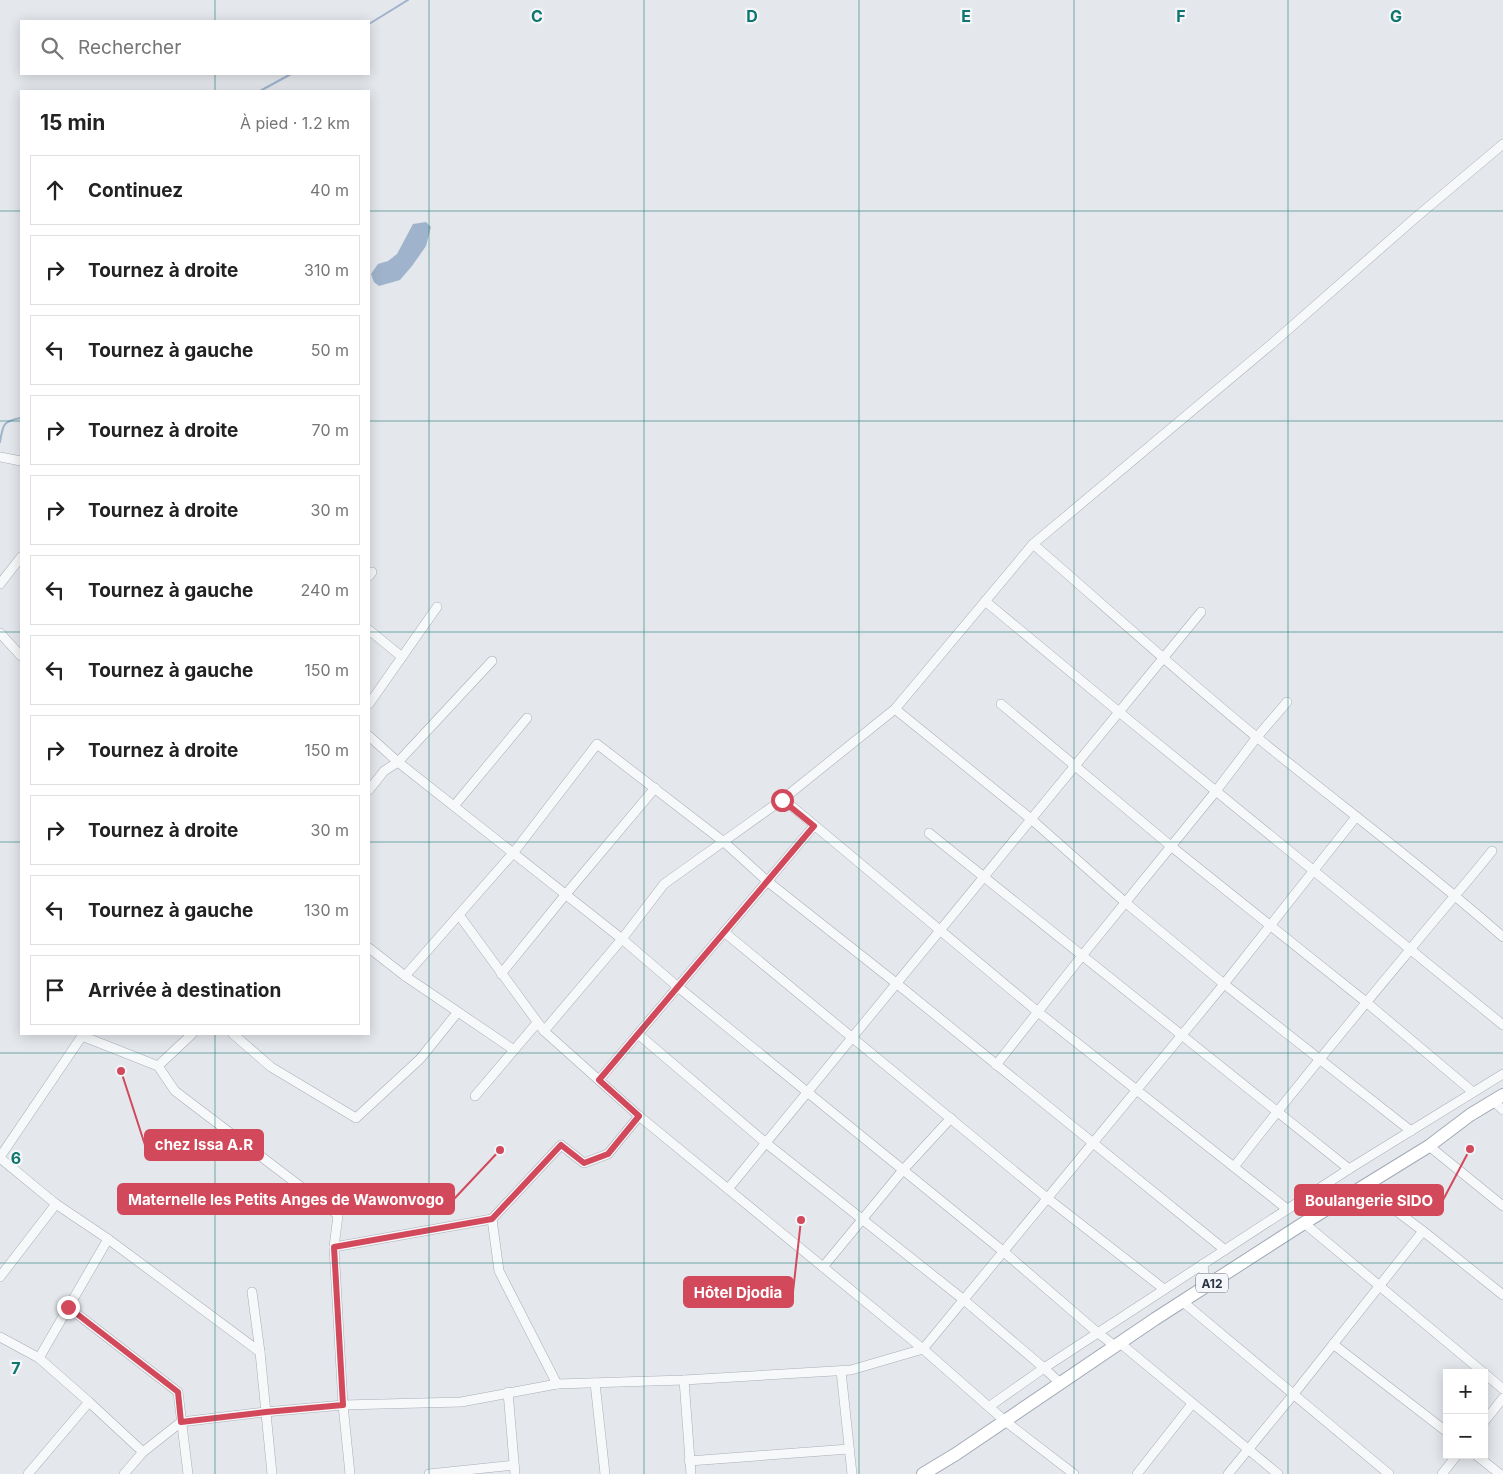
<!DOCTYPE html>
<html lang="fr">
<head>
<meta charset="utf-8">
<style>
  :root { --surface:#fff; --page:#f2f2f2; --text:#222; --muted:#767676; --line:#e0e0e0 }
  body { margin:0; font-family:Inter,sans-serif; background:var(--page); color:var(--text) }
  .controls { position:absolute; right:15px; bottom:15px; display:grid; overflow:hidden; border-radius:0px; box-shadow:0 2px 12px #0003 }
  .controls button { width:45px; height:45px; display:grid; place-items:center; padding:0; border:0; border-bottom:1px solid var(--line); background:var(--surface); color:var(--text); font:25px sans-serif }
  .stop { position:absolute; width:15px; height:15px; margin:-11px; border:4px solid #d1495b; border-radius:50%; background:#fff }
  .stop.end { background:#d1495b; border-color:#fff; box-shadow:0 1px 5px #0008 }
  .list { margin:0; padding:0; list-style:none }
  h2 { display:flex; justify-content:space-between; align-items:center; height:65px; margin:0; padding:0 20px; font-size:21px }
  h2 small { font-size:16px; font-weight:400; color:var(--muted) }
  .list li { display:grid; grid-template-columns:32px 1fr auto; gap:15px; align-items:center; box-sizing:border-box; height:70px; margin:0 10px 10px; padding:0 10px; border:1px solid var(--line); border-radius:0px }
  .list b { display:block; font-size:19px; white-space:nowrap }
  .list em { font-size:16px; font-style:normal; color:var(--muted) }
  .icon { flex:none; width:28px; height:28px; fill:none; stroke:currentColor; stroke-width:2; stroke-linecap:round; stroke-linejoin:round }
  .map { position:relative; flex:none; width:1503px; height:1474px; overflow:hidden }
  .search { position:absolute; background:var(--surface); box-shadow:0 2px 12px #0003; left:20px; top:20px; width:350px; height:55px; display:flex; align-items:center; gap:12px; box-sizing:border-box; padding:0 18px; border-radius:0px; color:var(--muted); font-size:19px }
  .panel { position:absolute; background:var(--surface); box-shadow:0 2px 12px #0003; left:20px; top:90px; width:350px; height:945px; border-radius:0px }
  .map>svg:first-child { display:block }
</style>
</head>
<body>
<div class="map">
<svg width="1503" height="1474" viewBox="0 0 1503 1474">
  <rect width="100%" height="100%" fill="#e4e7ec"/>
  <path fill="#9fb4cc" d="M426,222L431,227L426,246L412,266L400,280L379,286L374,282L371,274L378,264L388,261L397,254L413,224Z"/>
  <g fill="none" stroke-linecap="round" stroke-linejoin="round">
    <g stroke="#9fb4cc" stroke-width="2">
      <path d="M369,24L408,0"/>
      <path d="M260,91L291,74"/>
      <path d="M0,442C3,424 3,421 21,418"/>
    </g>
    <g stroke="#a9aeb7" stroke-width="10">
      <g id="street">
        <path d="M0,457L21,461"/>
        <path d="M1033,544C1108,609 1182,676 1259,739C1340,805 1425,868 1503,937"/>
        <path d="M369,576L372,572"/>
        <path d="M0,584L21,557"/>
        <path d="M985,601L1119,712L1503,1025"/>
        <path d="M369,630L402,657"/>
        <path d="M0,633L21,656"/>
        <path d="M369,704L437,607"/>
        <path d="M1001,704L1172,847L1366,1002L1473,1092"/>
        <path d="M895,709L1031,819L1126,903L1224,984L1411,1131"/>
        <path d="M369,736L398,762L622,939L678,987L1004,1252L1098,1333L1115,1346"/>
        <path d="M369,790L384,771L398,762L492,661"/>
        <path d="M783,799L1038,1012L1287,1209"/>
        <path d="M454,806L527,718"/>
        <path d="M929,833L1349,1169"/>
        <path d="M459,915L544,1031L639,1116L923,1349L1005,1421L1074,1474"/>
        <path d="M724,932L1047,1198L1164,1289"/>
        <path d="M369,948L405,976L514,1050"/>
        <path d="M501,974L566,894L655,788"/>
        <path d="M405,976L514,852L597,744L724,842L767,881L896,983L1225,1250"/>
        <path d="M544,1031L622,939L664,884L783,799L895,709L1033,544L1274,342L1414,219L1503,144"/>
        <path d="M233,1034L271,1067L356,1118L420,1059L457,1013"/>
        <path d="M638,1034L766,1143L964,1300L1044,1368L1060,1383"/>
        <path d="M996,1065L1081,957L1216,791L1257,737L1287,702"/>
        <path d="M158,1066L192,1034"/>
        <path d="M599,1080L814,826"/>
        <path d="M475,1096L537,1023"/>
        <path d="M1494,1101L1503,1110"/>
        <path d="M1429,1146L1503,1206"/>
        <path d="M0,1157L82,1036L158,1066L175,1091L338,1215L334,1247L343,1405L350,1474"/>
        <path d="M0,1158L56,1204L108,1239L260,1352"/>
        <path d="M1234,1167C1290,1094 1350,1022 1409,951C1436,917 1465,885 1492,851"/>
        <path d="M1363,1186L1423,1231L1503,1295"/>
        <path d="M728,1189L1201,612"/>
        <path d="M1304,1223L1484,1373"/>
        <path d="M334,1247L492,1219"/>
        <path d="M1203,1264L1205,1287"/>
        <path d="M823,1267L903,1170L951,1118"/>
        <path d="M0,1277L56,1204"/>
        <path d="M252,1292L260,1352L272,1474"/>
        <path d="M1183,1302L1389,1474"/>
        <path d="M68,1307L178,1392L188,1474"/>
        <path d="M0,1337L39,1358L89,1402L143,1452"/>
        <path d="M1120,1343L1278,1474"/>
        <path d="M1333,1344L1447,1432"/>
        <path d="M39,1358L108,1239"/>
        <path d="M841,1371L852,1474"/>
        <path d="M1484,1373L1503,1389"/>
        <path d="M684,1380L691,1474"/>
        <path d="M595,1383L605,1474"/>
        <path d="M557,1384L499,1271L492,1219L561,1145L584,1163L608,1154L639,1116"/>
        <path d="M508,1392L515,1474"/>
        <path d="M990,1406L1044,1368L1349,1169L1503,1074"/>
        <path d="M1484,1422L1503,1398"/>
        <path d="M1476,1455L1500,1474"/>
        <path d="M689,1461L849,1449"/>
        <path d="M28,1474L89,1402"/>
        <path d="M124,1474L143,1452L181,1422L265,1412L343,1405L461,1402L557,1384L684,1380L851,1370L923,1349L1224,984L1356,817"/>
        <path d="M429,1474L514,1465"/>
        <path d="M1137,1474L1192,1404"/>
        <path d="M1228,1474L1293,1395L1423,1231"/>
        <path d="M1442,1474L1457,1455"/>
      </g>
    </g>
    <g stroke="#a3abb8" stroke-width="14">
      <path id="primary" d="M923,1474L956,1454L1155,1319L1304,1223L1429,1146L1470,1115L1503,1095"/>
    </g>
    <use href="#street" stroke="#f7f8fa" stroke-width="9"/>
    <use href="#primary" stroke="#fff" stroke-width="12"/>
  </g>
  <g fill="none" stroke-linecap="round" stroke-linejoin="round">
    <path stroke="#d1495b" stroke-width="6" d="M68,1307L178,1392L181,1422L266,1412L343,1405L334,1247L492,1219L561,1145L584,1163L608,1154L639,1116L599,1080L814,826L782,800"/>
  </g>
  <path fill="none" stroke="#0f766e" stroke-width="1" stroke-opacity="0.55" d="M215,0V21M429,0V1474M644,0V1474M859,0V1474M1074,0V1474M1288,0V1474M215,74V91M0,211H21M369,211H1503M0,421H21M369,421H1503M0,632H21M369,632H1503M0,842H21M369,842H1503M215,1034V1474M0,1053H1503M0,1263H1503"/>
  <g text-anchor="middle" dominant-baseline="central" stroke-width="4.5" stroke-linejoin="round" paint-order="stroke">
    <rect fill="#f4f6f9" stroke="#676e7b" stroke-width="1" x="1196" y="1273.5" width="32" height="19" rx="4"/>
    <g font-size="12" font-weight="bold" fill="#2b3445">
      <text x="1212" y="1283">A12</text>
    </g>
  </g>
  <g font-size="16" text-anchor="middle" font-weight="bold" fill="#0f766e" stroke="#f4f6f9" stroke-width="4.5" stroke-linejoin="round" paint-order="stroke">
    <text x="537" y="22">C</text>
    <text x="752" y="22">D</text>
    <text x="966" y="22">E</text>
    <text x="1181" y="22">F</text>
    <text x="1396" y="22">G</text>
    <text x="16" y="1164">6</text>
    <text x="16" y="1374">7</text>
  </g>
  <path fill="none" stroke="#d1495b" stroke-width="2" d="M121 1071L145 1145M500 1150L454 1199M1470 1149L1443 1200M801 1220L793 1292"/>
  <g fill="#d1495b" stroke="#f4f6f9" stroke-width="2">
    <circle cx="121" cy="1071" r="5"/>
    <circle cx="500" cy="1150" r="5"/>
    <circle cx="1470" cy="1149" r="5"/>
    <circle cx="801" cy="1220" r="5"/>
  </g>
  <g fill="#d1495b" stroke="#d1495b" stroke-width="2">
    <rect x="145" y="1130" width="118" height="30" rx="5"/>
    <rect x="118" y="1184" width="336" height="30" rx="5"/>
    <rect x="1295" y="1185" width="148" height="30" rx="5"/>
    <rect x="684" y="1277" width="109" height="30" rx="5"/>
  </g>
  <g font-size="15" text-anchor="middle" font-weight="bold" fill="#fff">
    <text x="204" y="1150">chez Issa A.R</text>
    <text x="286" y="1205">Maternelle les Petits Anges de Wawonvogo</text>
    <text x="1369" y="1206">Boulangerie SIDO</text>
    <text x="738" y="1298">Hôtel Djodia</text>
  </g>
</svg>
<div class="controls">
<button>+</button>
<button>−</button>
</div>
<div class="stop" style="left:782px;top:800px"></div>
<div class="stop end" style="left:68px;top:1307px"></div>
<div class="search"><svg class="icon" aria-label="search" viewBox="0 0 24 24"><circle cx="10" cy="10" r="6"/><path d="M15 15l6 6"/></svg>Rechercher</div>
<section class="panel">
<h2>15 min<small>À pied · 1.2 km</small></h2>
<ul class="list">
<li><svg class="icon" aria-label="ahead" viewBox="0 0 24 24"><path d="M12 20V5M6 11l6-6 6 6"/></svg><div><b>Continuez</b></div><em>40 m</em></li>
<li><svg class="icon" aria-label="right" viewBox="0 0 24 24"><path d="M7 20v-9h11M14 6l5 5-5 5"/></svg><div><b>Tournez à droite</b></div><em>310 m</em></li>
<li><svg class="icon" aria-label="left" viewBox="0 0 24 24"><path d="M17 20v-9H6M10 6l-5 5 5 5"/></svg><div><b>Tournez à gauche</b></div><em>50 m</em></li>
<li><svg class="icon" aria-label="right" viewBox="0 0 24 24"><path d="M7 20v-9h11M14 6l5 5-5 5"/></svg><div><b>Tournez à droite</b></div><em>70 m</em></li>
<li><svg class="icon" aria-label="right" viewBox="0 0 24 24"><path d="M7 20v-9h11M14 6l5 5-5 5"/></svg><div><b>Tournez à droite</b></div><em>30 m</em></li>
<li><svg class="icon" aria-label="left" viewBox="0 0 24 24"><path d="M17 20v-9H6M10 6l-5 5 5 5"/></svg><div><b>Tournez à gauche</b></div><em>240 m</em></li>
<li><svg class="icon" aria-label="left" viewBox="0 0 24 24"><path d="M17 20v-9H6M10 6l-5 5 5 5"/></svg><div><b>Tournez à gauche</b></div><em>150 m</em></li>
<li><svg class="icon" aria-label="right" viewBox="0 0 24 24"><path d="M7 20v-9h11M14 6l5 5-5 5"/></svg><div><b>Tournez à droite</b></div><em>150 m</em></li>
<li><svg class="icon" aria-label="right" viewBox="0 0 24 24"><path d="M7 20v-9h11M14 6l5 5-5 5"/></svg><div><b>Tournez à droite</b></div><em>30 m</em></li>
<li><svg class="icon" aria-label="left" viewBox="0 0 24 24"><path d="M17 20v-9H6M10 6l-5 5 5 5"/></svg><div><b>Tournez à gauche</b></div><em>130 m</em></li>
<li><svg class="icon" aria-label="arrive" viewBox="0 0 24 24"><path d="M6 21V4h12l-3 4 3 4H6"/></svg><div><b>Arrivée à destination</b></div></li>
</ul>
</section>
</div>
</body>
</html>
